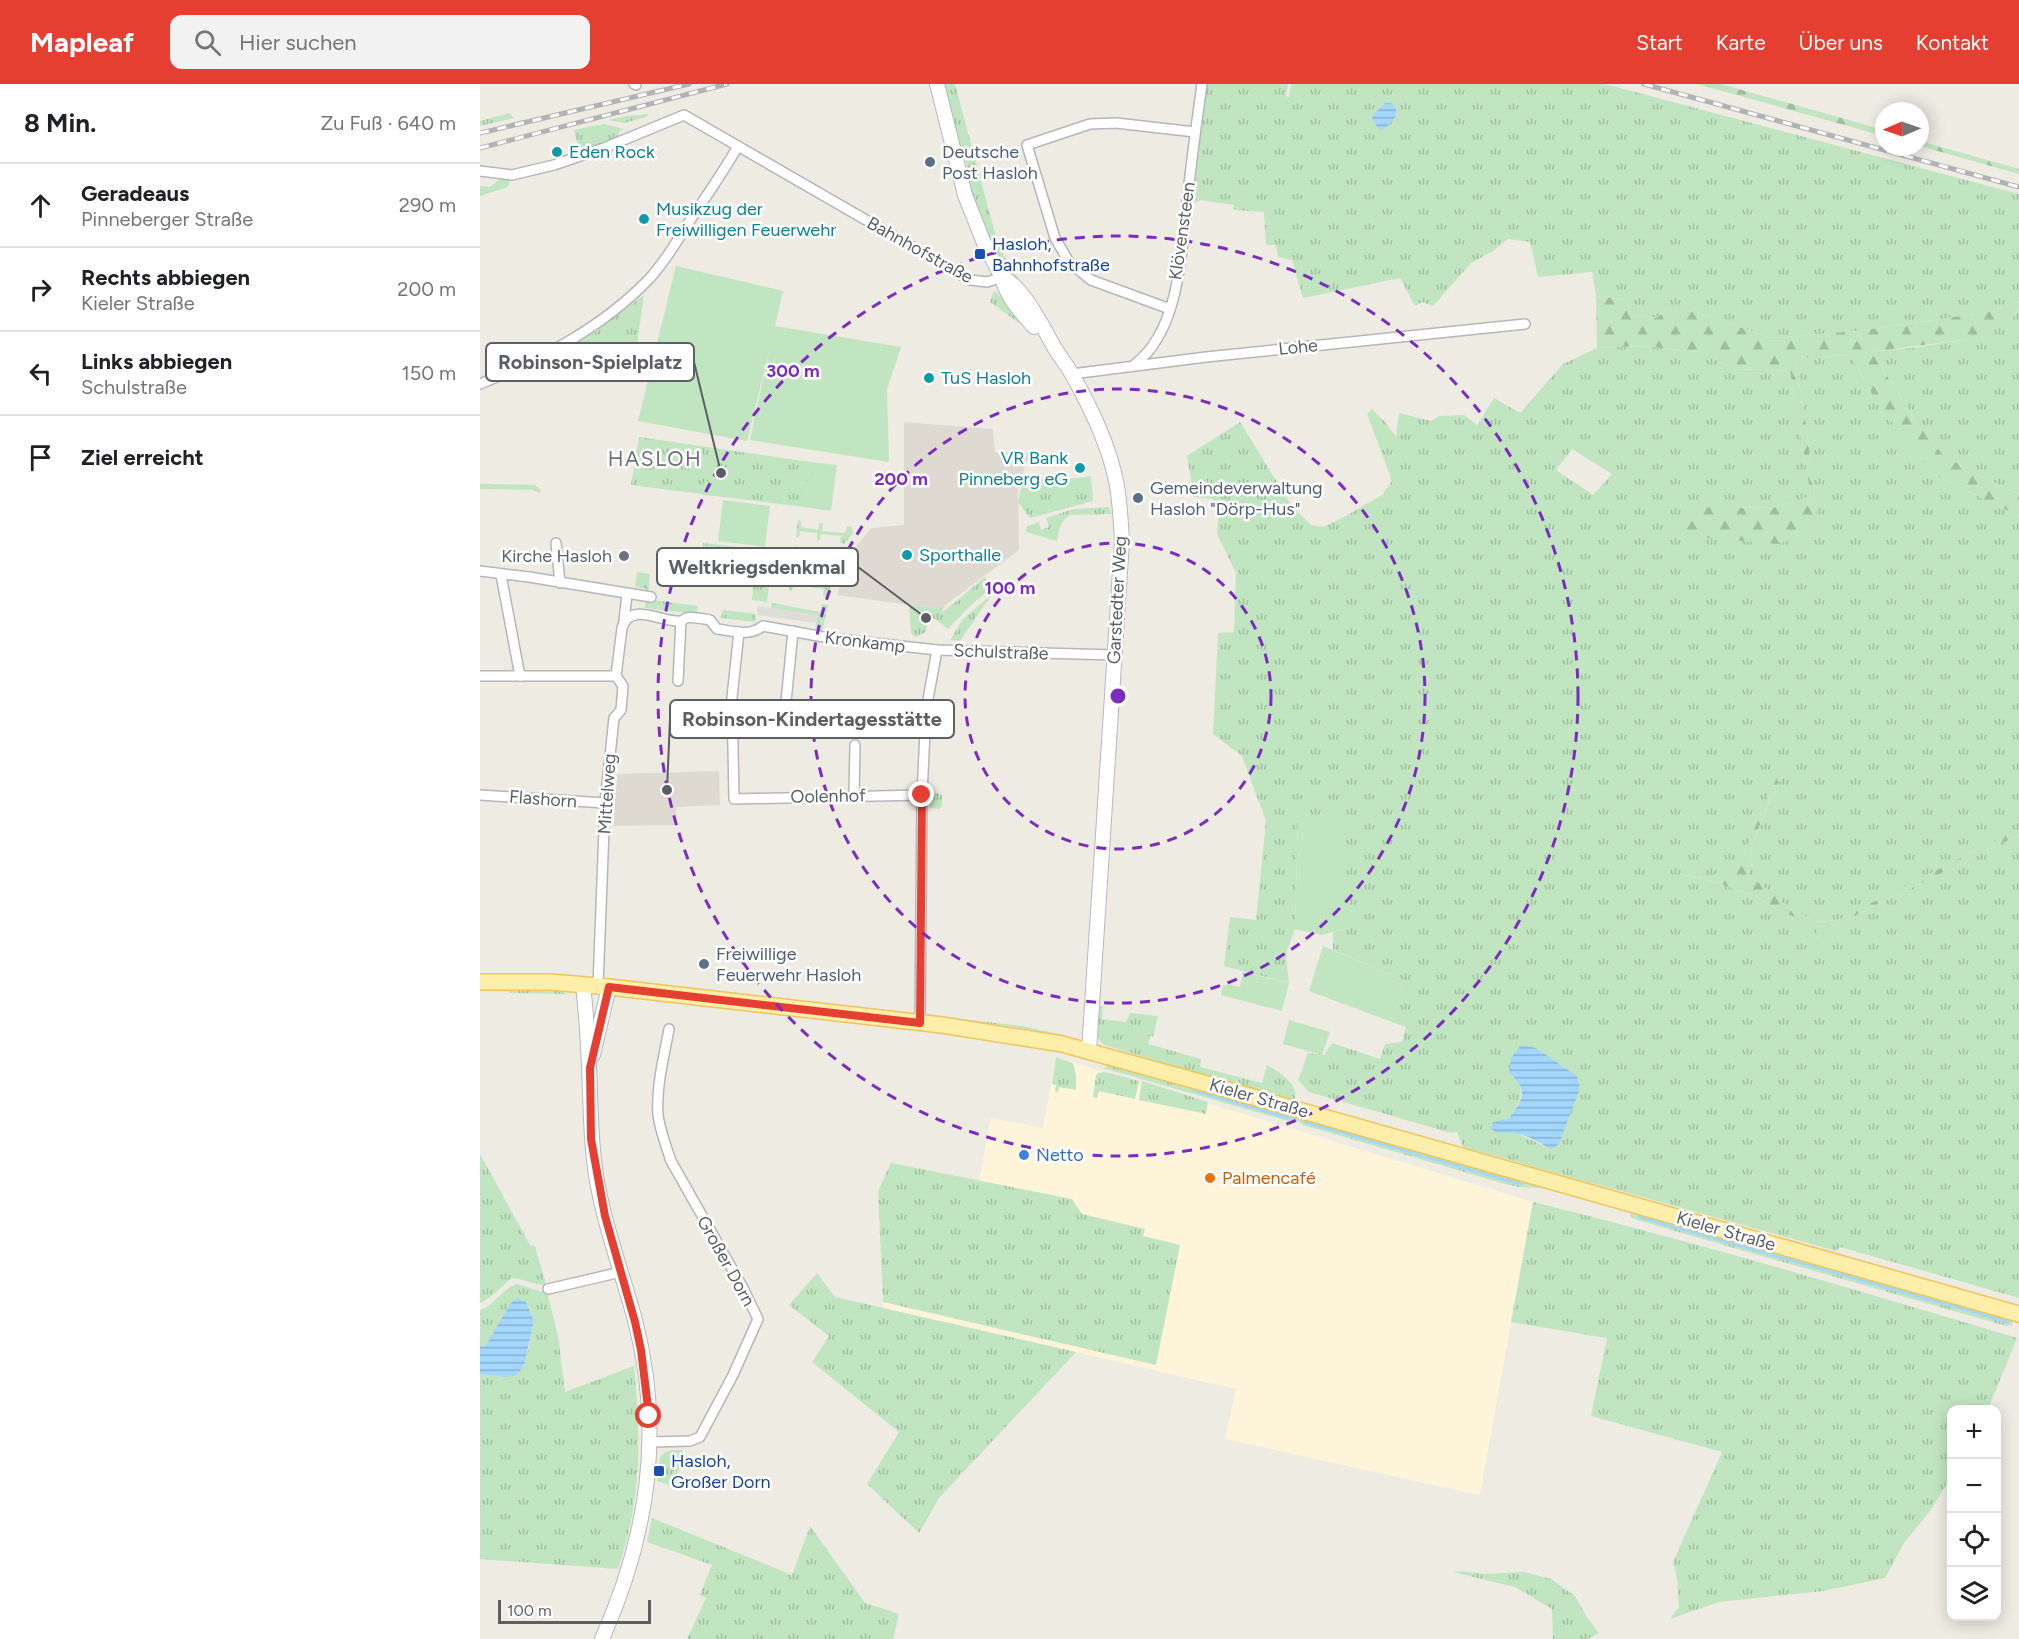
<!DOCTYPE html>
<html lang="de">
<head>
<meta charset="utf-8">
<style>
  :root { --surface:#fff; --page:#f2f2f2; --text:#202124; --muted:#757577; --line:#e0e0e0; --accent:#e53f32 }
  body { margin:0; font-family:Figtree,sans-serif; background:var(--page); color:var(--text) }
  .controls { position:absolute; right:18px; bottom:18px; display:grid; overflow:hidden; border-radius:12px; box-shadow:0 3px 15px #0003 }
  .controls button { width:54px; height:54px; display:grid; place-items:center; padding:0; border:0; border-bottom:2px solid var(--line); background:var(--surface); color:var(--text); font:30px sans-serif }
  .compass { position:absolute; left:1395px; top:18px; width:54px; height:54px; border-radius:50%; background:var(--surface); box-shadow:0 3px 15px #0003; rotate:268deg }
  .scale { position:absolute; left:18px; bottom:15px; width:153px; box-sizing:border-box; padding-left:6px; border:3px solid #5b5f64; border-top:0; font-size:16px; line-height:21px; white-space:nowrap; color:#5b5f64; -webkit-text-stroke:4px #fff; paint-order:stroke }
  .stop { position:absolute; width:18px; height:18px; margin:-14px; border:4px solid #e53f32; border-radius:50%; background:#fff }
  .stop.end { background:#e53f32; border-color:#fff; box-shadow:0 2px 6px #0008 }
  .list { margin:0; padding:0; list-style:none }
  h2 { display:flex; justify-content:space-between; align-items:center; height:78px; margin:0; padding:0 24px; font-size:26px }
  h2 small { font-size:20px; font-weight:400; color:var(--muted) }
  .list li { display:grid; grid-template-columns:39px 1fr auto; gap:18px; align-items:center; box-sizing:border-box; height:84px; padding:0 24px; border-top:2px solid var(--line) }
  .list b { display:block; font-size:22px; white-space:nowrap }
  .list p { margin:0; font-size:20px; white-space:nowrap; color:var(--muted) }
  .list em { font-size:20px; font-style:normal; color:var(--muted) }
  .icon { flex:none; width:33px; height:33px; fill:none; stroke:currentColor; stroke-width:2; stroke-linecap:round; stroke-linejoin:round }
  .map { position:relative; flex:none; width:1539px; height:1555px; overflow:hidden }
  header { display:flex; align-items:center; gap:36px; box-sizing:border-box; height:84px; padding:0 30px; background:var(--accent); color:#fff }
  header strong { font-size:28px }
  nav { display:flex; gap:33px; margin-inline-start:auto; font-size:21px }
  .search { width:420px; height:54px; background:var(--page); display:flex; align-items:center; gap:15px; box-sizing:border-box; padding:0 21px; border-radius:12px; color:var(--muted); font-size:22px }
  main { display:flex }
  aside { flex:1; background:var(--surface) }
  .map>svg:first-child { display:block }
</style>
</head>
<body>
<header>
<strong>Mapleaf</strong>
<div class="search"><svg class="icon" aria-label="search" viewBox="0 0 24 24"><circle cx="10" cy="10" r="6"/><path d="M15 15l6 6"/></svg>Hier suchen</div>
<nav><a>Start</a><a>Karte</a><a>Über uns</a><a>Kontakt</a></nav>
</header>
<main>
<aside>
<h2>8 Min.<small>Zu Fuß · 640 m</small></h2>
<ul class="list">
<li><svg class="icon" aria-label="ahead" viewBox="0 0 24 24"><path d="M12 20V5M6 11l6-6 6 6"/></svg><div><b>Geradeaus</b><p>Pinneberger Straße</p></div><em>290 m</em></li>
<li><svg class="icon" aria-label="right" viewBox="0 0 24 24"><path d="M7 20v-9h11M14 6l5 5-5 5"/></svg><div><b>Rechts abbiegen</b><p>Kieler Straße</p></div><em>200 m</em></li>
<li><svg class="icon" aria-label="left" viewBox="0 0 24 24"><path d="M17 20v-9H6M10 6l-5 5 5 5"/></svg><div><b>Links abbiegen</b><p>Schulstraße</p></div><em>150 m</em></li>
<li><svg class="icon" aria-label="arrive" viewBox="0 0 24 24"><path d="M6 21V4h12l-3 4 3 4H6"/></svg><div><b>Ziel erreicht</b></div></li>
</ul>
</aside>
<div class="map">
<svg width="1539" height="1555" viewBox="0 0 1539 1555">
  <defs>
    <pattern id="grass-tufts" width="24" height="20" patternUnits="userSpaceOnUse" patternTransform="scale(1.5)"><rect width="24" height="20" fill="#c1e5c0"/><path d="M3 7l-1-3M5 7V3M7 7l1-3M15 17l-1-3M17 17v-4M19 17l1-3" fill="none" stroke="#a0bda0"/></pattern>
    <pattern id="forest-firs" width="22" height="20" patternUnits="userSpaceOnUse" patternTransform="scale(1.5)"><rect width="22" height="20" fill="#c1e5c0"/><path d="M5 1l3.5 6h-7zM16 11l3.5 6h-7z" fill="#a0bda0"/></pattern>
    <pattern id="water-rules" width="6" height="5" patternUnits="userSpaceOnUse" patternTransform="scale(1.5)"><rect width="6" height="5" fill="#a4d7fd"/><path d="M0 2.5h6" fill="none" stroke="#89b2d0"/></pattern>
  </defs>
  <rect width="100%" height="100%" fill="#eeebe3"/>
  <path fill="#fdf4d9" d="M576,973L1053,1118L1000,1411L745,1355L756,1305L403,1224L398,1107L499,1096L511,1034L563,1044Z"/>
  <path fill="#dfddd8" d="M278,522L338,531L337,539L277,531Z"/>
  <g fill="#dedad2">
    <path d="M424,338L513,345L515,369H550L538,403L539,466L464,522L452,524L357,511L372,467L391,444L424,441Z"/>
    <path d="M239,687L240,721L196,723V741L133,742L137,690Z"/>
  </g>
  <g fill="url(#grass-tufts)" fill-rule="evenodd">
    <path d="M462,0H475L516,153L523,170L544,204L541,206C516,168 494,132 484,87L487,84L484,69L479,66Z"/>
    <path d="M727,0H808L806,12L809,13L811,0H1125L1539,110V217L1509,228L1377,247L1291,254L1221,230L1188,223L1177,234L1154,231L1145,216L1116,212L1112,188L1058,193L1050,158L1028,155L1013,167L991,179L953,222L942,218L935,222L920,194L823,214L812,176L798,173L796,161H786L784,128L753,126L754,121L721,116L712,119Z"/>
    <path d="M29,29L34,34L0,42V37Z"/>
    <path d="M168,30L167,33L144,39L128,36L147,32Z"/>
    <path d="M124,40L144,45L140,47L137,53L100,70L94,46Z"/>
    <path d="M21,94L30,97L28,103L0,112V102L10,103Z"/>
    <path d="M514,207L518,210L540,237L539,239L510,218Z"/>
    <path d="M164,211L154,281L59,284L117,247Z"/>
    <path d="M1539,224V410L1498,391L1463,371L1434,335L1392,268L1439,263L1511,251L1506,241L1533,233Z"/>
    <path d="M1163,262L1220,268L1255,285L1310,287L1331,412L1292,424L1255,423L1337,437L1327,347L1315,274L1371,271L1395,315L1455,391L1539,432V746L1494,767L1416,809L1358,836L1336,838L1311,825L1269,791C1266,762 1292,715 1304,687L1301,685L1254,791H1204L1232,797L1277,813L1298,826L1341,844L1330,859L1354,842L1539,751V1214L1360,1163L1356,1167L983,1063L977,1048L971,1049L829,1008L818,996L828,969L844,971L852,959L900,975L905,960L922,958L926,943L912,938L925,897L853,866V848L871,843L869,825L818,734L815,845L807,866L806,874L809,899L744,882L750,833L776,836L786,737L762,672L733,650L738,549L754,548L756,489L737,450L739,429L733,415L714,413L707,372L760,338L812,422L831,441L843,443L864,433L902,411L912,397L887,330L892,325L906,339L916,353L919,329L951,337L959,332L984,331L997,341L1014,314L1040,329L1083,280L1117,264ZM1092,365L1132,390L1113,411L1076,386ZM1039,998L1071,1065L1034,1048L1018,1049L1013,1038L1029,1034C1038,1022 1044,1013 1039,998Z"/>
    <path d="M159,353L330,378L324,423L151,401Z"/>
    <path d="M557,390L558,396L564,393L583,391L584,396L611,392L613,417L550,434L538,418L540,407L550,391Z"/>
    <path d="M0,400L55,401L61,406L60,409L52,406L0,405Z"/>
    <path d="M629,423L632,430L590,431C580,437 579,446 577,457L546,448L547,442L559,438L561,446L569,443L566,434L594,425Z"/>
    <path d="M318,436L321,437V443L338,446L339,439H343L342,447L365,449L367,442L372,443L373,449L364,460L360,459L361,452L341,450L340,456H337V449L320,447L319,453H316Z"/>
    <path d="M223,459L293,467L287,518L272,516L274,495L272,502L234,498L236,480L234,490L221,488Z"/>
    <path d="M315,462L318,463L317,470L352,475L353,467L360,468L355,485H351V478L317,473L315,480L312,479Z"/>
    <path d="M157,488L170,490L168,509L166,505L155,503Z"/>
    <path d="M311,489L314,490V497L344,501L345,494L351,495L349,512H343L344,505L313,501L312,507H309Z"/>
    <path d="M505,493L512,503L489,523L468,545L447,529L441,536L442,539L447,540L446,548L435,553L431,549L429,521L452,524L464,522L462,529Z"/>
    <path d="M512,510L480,557L470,556L483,535Z"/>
    <path d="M166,515L218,522L217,530L165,524Z"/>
    <path d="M292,519L340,528L342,520L348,521L342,548L335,547L338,531L291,524Z"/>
    <path d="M243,526L276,530L275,538L241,534Z"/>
    <path d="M450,708L462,710V722L459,725L450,724Z"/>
    <path d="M32,904L72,905L87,910L29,909V906Z"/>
    <path d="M618,922H623L622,935L646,938L650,929L678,932L673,953L670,952L668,960L721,975L720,983L782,999L787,981C799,988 819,1000 815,1015L810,1017L625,961C611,954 617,936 618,922Z"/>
    <path d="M446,931L542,942L588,952L521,941L449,934Z"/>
    <path d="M576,973L593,979L596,991V1006L579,1003L578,1008H575L576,1001L572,1000Z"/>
    <path d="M629,982H635L817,1031L819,1036L825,1033L1049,1098L1060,1104L1038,1103L1022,1099L823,1041L819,1037L815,1039L623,984Z"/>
    <path d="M625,988L659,997L655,1015L619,1007L617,1014L613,1013L616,992L618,989Z"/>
    <path d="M662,997L728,1018L726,1030L659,1016Z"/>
    <path d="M0,1070L50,1161L55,1162L66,1201C54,1201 43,1195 32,1194C21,1202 13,1214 0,1219Z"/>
    <path d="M411,1079L592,1115L602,1130L665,1145L663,1152L700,1161L676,1281L403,1218L398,1107Z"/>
    <path d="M1053,1118C1216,1158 1377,1206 1537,1254L1508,1325L1472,1326L1471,1393L1450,1427L1424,1459L1405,1494L1343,1507L1239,1518L1190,1535L1199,1523L1197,1494L1193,1478L1242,1368L1111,1332L1127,1254L1031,1238Z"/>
    <path d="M1152,1127L1533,1236L1532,1241L1526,1242L1195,1147L1151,1134L1150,1132Z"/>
    <path d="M337,1189L355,1213L596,1268L459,1414L439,1449L387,1400L419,1348L332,1278L349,1252L309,1221Z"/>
    <path d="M37,1200L59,1207L67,1208L78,1252L85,1308L154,1282C161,1356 162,1413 138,1485L0,1475V1290L24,1293L47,1271L54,1237L46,1218L31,1219L10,1256L6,1261L0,1262V1226C15,1222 22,1204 37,1200Z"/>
    <path d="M193,1366H202L206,1374L197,1391L199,1399L197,1404L177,1397L180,1373L185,1368Z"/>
    <path d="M172,1434L312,1491L330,1442L385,1519L419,1530L413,1555H207L226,1514L220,1511L232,1481L167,1458Z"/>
    <path d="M982,1487L1005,1490L1044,1488L1071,1495L1095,1512L1108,1535L1119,1549L1108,1555H1073L1072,1525L1035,1503L973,1488Z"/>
  </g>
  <g fill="url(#forest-firs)">
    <path d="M1217,0H1241L1404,46V52Z"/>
    <path d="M1440,57L1539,85V90L1440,62Z"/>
    <path d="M1116,212L1145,216L1154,231L1177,234L1188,223L1221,230L1291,254L1377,247L1509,228L1539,217V224L1533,233L1507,241L1511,252L1392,268L1434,335L1463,371L1498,391L1539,410V432L1455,391L1429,361L1395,315L1371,271L1315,274L1327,347L1337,437L1329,451L1298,460L1226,454L1193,443L1205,423L1292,424L1331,412L1310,287L1255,285L1220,268L1163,262L1117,264Z"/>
    <path d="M1301,684L1304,687C1292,714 1266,762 1269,791L1311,825L1336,838L1358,836L1526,751L1539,746V751L1354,842L1327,861L1340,844L1298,826L1277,813L1232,797L1201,790L1254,791Z"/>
  </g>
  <g fill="#c1e5c0">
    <path d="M196,182L303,207L295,242L421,263L407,305L409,378L270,356L290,264L267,357L158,337Z"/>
    <path d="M330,378L357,381L351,427L324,423Z"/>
    <path d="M224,397L250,400L249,413L222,411Z"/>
    <path d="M243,416L290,422L285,463L238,457Z"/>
    <path d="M863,729L871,843L842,851L815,845L818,733Z"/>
    <path d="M843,862L925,897L912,938L829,907Z"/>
    <path d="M763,888L809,899L802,927L741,911L743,901L746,902L747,900L760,903Z"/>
    <path d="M809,936L850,948L842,971L803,960Z"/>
  </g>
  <g fill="url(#water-rules)">
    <path d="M905,19H911C923,28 912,40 902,46L898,44L892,34L894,30Z"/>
    <path d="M1041,961L1056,964L1097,992L1099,999V1007L1079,1060L1071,1065C1050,1054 1042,1047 1018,1049L1011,1045L1013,1038L1029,1034C1043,1016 1049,1006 1029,989L1031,974Z"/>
    <path d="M37,1214L46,1218L54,1237L44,1281L37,1291L24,1293L0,1290V1262L6,1261L31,1219Z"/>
  </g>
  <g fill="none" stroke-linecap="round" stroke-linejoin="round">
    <g stroke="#a4d7fd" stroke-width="3">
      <path d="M713,1006L815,1036"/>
      <path d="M825,1038L1040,1100"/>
      <path d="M1159,1133L1528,1238"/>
    </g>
    <g stroke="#b4b6ba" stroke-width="12">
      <g id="minor">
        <path d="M154,0L156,1"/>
        <path d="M0,87L32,91L74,81L124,64L204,31L490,196L507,198L522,193"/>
        <path d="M690,225L611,196L589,178L575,154L547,61L610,40L636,39L715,48"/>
        <path d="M655,280C701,246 702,161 708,109C712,73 717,36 722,0"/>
        <path d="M592,290L726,273L1045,240"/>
        <path d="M0,300C62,275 123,243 169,195C186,177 198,155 211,135C227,111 244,87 258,62"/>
        <path d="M76,459L80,499"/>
        <path d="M0,487L49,493L171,513"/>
        <path d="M144,537L147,510"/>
        <path d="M259,548L252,613L254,715L442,711"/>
        <path d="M0,592H40L21,491"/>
        <path d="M40,592H136"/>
        <path d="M198,597L201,537"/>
        <path d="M305,628L313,547"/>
        <path d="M0,711L125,719"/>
        <path d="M374,712L375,661"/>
        <path d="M118,902L125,719L134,634L141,626L143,602L136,592L142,544C150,516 184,540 202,537C203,536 204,535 206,534C212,532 223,535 230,536L237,545C254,547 269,553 283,542L349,554L457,566L635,571"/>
        <path d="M440,939L442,711L446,626L457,566"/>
        <path d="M68,1205L141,1188"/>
        <path d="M170,1358L210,1357L220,1353L253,1291L278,1235L263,1204L191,1077C186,1062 180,1046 178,1031C176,1002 184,973 189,945"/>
      </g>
    </g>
    <g stroke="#b5b8bd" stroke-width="16">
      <g id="secondary">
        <path d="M457,0L485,111L504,159L522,193C526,213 541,228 554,243"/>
        <path d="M522,193C544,204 561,240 573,261C579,272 587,281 593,292C612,326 630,363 637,402C640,420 641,439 642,457L609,967"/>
        <path d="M103,901C106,928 108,956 109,983C111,1020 110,1054 116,1091C124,1141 142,1188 155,1236C184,1347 168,1452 122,1555"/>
        <path d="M113,971L129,903"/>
      </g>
    </g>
    <g stroke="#eec45c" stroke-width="18">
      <path id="primary" d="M0,898H71L129,903L462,941L582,960L738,1003L1539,1230"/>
    </g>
    <use href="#minor" stroke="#fff" stroke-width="9"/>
    <use href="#secondary" stroke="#fff" stroke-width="14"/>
    <use href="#primary" stroke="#fdefa9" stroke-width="15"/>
    <g stroke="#b2b3b4" stroke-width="5">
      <g id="rail">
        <path d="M1164,0L1539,103"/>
        <path d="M0,49L209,0"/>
        <path d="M0,64L247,0"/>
      </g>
    </g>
    <use href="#rail" stroke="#fff" stroke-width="3" stroke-dasharray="9" stroke-linecap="butt"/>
  </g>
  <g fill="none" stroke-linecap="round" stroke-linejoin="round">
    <path stroke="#e53f32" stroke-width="8" d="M169,1332L161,1266L155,1238L125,1132L111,1055L110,984L129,903L440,939L442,711"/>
  </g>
  <g fill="none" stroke="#7b2cbf" stroke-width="3" stroke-dasharray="10 8">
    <circle cx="638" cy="612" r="153"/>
    <circle cx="638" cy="612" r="307"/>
    <circle cx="638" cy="612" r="460"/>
  </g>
  <g fill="#0f9aa8" stroke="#fff" stroke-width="2">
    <circle cx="77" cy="68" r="6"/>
    <circle cx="164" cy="135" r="6"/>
    <circle cx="449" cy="294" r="6"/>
    <circle cx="600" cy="384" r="6"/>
    <circle cx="427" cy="471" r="6"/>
  </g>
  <g fill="#5c6f8a" stroke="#fff" stroke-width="2">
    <circle cx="450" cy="78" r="6"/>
    <circle cx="658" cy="414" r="6"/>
    <circle cx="224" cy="880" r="6"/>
  </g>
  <g fill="#1a4fb4" stroke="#fff" stroke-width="2">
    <rect x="494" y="164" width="12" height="12" rx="3"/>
    <rect x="173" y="1381" width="12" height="12" rx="3"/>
  </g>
  <circle fill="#6b7280" stroke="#fff" stroke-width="2" cx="144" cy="472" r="6"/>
  <circle fill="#3f7fe0" stroke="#fff" stroke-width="2" cx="544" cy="1071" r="6"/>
  <circle fill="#e8710a" stroke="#fff" stroke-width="2" cx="730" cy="1094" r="6"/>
  <g text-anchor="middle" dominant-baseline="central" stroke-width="5" stroke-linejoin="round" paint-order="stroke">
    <g font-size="18" fill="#0d838f" stroke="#fff" text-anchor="start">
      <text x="89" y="68">Eden Rock</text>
      <text x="176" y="125">Musikzug der<tspan x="176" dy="21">Freiwilligen Feuerwehr</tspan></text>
      <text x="461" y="294">TuS Hasloh</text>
      <text x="588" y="374" text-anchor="end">VR Bank<tspan x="588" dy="21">Pinneberg eG</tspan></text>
      <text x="439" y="471">Sporthalle</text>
    </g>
    <g font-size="18" fill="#4e5e75" stroke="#fff" text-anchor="start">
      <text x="462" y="68">Deutsche<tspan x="462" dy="21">Post Hasloh</tspan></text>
      <text x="670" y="404">Gemeindeverwaltung<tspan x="670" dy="21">Hasloh "Dörp-Hus"</tspan></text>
      <text x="236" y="870">Freiwillige<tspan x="236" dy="21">Feuerwehr Hasloh</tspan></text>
    </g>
    <g font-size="18" fill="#5b5f64" stroke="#fff">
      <text transform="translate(702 147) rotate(-82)">Klövensteen</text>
      <text transform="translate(440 166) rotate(29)">Bahnhofstraße</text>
      <text transform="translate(818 263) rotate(-6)">Lohe</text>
      <text transform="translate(637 516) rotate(-87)">Garstedter Weg</text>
      <text transform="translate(385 558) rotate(7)">Kronkamp</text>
      <text transform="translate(521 568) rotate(2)">Schulstraße</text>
      <text transform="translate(127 710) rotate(-86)">Mittelweg</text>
      <text transform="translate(348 712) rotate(-1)">Oolenhof</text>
      <text transform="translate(63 715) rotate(4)">Flashorn</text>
      <text transform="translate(779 1014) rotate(16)">Kieler Straße</text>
      <text transform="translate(1246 1147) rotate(16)">Kieler Straße</text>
      <text transform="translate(246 1177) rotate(61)">Großer Dorn</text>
    </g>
    <g font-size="18" fill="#164399" stroke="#fff" text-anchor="start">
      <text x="512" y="160">Hasloh,<tspan x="512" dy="21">Bahnhofstraße</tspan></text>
      <text x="191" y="1377">Hasloh,<tspan x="191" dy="21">Großer Dorn</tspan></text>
    </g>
    <g font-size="18" fill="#5b616d" stroke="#fff" text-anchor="end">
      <text x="132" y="472">Kirche Hasloh</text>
    </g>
    <g font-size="18" fill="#366cbe" stroke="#fff" text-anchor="start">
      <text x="556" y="1071">Netto</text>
    </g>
    <g font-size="18" fill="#c56008" stroke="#fff" text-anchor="start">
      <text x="742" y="1094">Palmencafé</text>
    </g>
    <g font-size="21" letter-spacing="1.5" fill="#6d7176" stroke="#fff">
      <text x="175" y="374">HASLOH</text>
    </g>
  </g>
  <circle cx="638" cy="612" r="9" fill="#7b2cbf" stroke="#fff" stroke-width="3"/>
  <g font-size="18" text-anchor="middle" font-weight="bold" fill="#7b2cbf" stroke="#fff" stroke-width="5" stroke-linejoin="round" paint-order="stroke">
    <text x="313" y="293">300 m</text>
    <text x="421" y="401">200 m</text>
    <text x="530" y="510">100 m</text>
  </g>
  <path fill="none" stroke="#5b5f64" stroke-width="2" d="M241 389L214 278M446 534L378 483M187 706L190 635"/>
  <g fill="#5b5f64" stroke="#fff" stroke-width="2">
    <circle cx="241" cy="389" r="6"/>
    <circle cx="446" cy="534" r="6"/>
    <circle cx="187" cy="706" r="6"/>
  </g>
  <g fill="#fff" stroke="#5b5f64" stroke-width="2">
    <rect x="6" y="259" width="208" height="38" rx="6"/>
    <rect x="177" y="464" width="201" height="38" rx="6"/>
    <rect x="190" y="616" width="284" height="38" rx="6"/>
  </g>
  <g font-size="20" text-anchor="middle" font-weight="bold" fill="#5b5f64">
    <text x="110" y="285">Robinson-Spielplatz</text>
    <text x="277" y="490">Weltkriegsdenkmal</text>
    <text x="332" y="642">Robinson-Kindertagesstätte</text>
  </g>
</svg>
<div class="controls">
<button>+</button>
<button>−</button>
<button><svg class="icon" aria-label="locate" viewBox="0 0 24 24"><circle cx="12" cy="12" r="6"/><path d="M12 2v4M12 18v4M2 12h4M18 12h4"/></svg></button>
<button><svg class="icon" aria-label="layers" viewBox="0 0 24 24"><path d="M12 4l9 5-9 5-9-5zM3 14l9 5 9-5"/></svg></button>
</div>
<svg class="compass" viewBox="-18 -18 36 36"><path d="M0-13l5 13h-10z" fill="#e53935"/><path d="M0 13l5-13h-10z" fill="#757577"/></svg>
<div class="scale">100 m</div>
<div class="stop" style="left:169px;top:1332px"></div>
<div class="stop end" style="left:442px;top:711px"></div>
</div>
</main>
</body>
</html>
